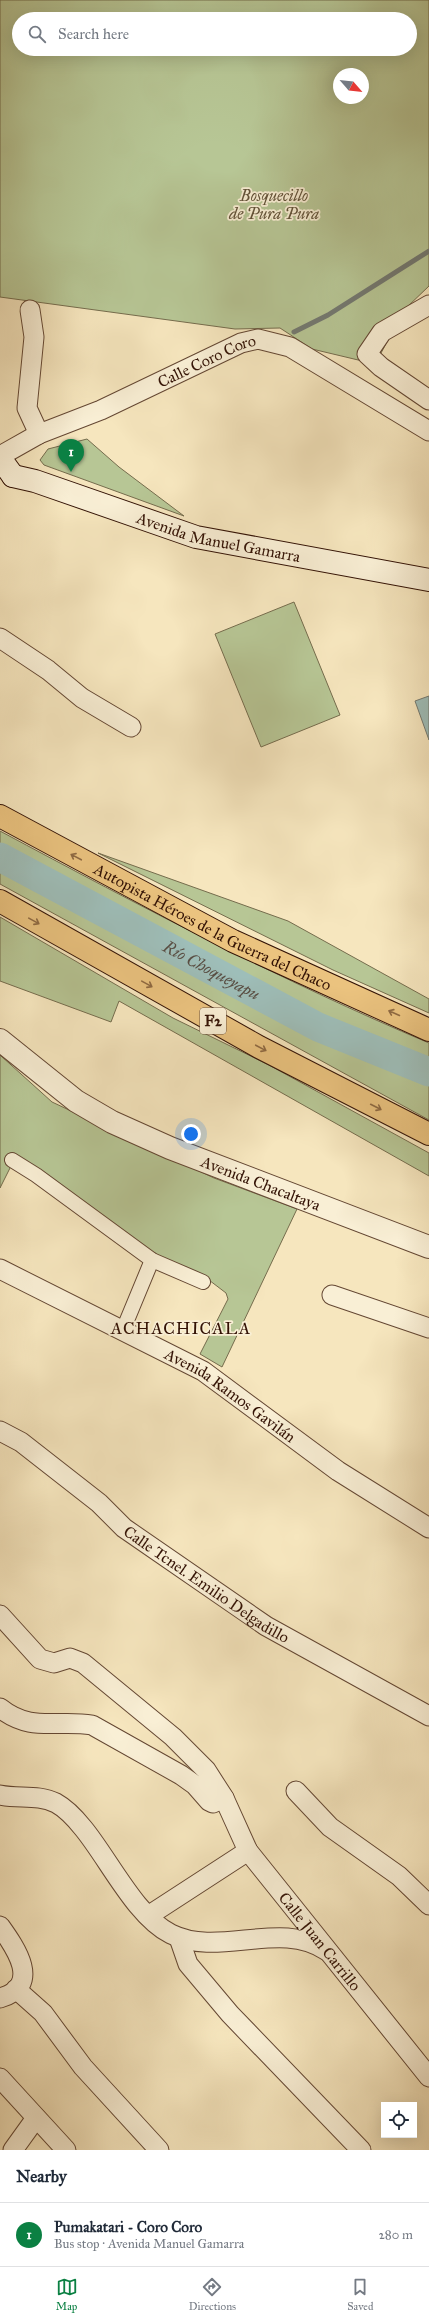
<!DOCTYPE html>
<html lang="en">
<head>
<meta charset="utf-8">
<style>
  :root { --surface:#fff; --page:#f6f6f7; --text:#1f2937; --muted:#747a83; --line:#e0e1e3; --accent:#0b8043 }
  body { margin:0; font-family:"IM FELL Great Primer",serif; background:var(--page); color:var(--text) }
  .controls { position:absolute; right:12px; bottom:12px; display:grid; overflow:hidden; border-radius:0px; box-shadow:0 4px 16px #0002 }
  .controls button { width:36px; height:36px; display:grid; place-items:center; padding:0; border:0; border-bottom:1px solid var(--line); background:var(--surface); color:var(--text); font:20px sans-serif }
  .compass { position:absolute; left:333px; top:68px; width:36px; height:36px; border-radius:50%; background:var(--surface); box-shadow:0 4px 16px #0002; rotate:118deg }
  .you { position:absolute; left:191px; top:1134px; width:14px; height:14px; margin:-10px; border:3px solid #fff; border-radius:50%; background:#1a73e8; box-shadow:0 0 0 6px #1a73e833 }
  .badge { display:grid; place-items:center; width:26px; height:26px; border-radius:50%; background:var(--accent); color:#fff; font-size:13px; font-weight:700 }
  .pin { position:absolute; translate:-50% -33px; filter:drop-shadow(0 1px 2px #0008) }
  .pin::after { content:''; position:absolute; top:21px; width:14px; height:12px; background:inherit; clip-path:polygon(0 0,100% 0,50% 100%) }
  .list { margin:0; padding:0; list-style:none }
  h2 { display:flex; justify-content:space-between; align-items:center; height:52px; margin:0; padding:0 16px; font-size:17px }
  h2 small { font-size:13px; font-weight:400; color:var(--muted) }
  .list li { display:grid; grid-template-columns:26px 1fr auto; gap:12px; align-items:center; box-sizing:border-box; height:64px; padding:0 16px; border-top:1px solid var(--line) }
  .list b { display:block; font-size:15px; white-space:nowrap }
  .list p { margin:0; font-size:13px; white-space:nowrap; color:var(--muted) }
  .list em { font-size:13px; font-style:normal; color:var(--muted) }
  .icon { flex:none; width:22px; height:22px; fill:none; stroke:currentColor; stroke-width:2; stroke-linecap:round; stroke-linejoin:round }
  .map { position:relative; flex:none; width:429px; height:2150px; overflow:hidden }
  .search { position:absolute; background:var(--surface); box-shadow:0 4px 16px #0002; left:12px; right:12px; top:12px; height:44px; display:flex; align-items:center; gap:10px; box-sizing:border-box; padding:0 14px; border-radius:22px; color:var(--muted); font-size:15px }
  .sheet { height:116px; background:var(--surface) }
  nav { display:flex; justify-content:space-around; align-items:center; box-sizing:border-box; height:56px; border-top:1px solid var(--line); background:var(--surface); font-size:11px; color:var(--muted) }
  nav a { display:grid; justify-items:center; gap:2px }
  nav .on { color:var(--accent) }
  .map>svg:first-child { display:block }
</style>
</head>
<body>
<div class="map">
<svg width="429" height="2150" viewBox="0 0 429 2150">
  <rect width="100%" height="100%" fill="#f6e6be"/>
  <filter id="stains"><feTurbulence type="fractalNoise" baseFrequency=".005" numOctaves="4"/><feColorMatrix values="0 0 0 0 .2 0 0 0 0 .09 0 0 0 0 .02 0 0 0 .5 -.17"/></filter>
  <radialGradient id="worn" r=".72"><stop offset=".6" stop-color="#630" stop-opacity="0"/><stop offset="1" stop-color="#630" stop-opacity=".3"/></radialGradient>
  <g fill="#b7c695" stroke="#756c4d" fill-rule="evenodd">
    <path d="M0,0H429V286L405,309L375,364L312,349L280,328L235,329L0,297ZM19,19H410V49H19ZM339,74H363V98H339Z"/>
    <path d="M87,439L119,467L184,516L44,465L40,460L48,449Z"/>
    <path d="M294,602L340,715L261,747L215,634Z"/>
    <path d="M0,831C140,906 282,981 429,1043V1059L325,1018L0,845Z"/>
    <path d="M98,853L288,921L429,999V1013L333,970Z"/>
    <path d="M0,870L315,1037L429,1082V1120L0,884Z"/>
    <path d="M0,917L173,1018L269,1065L429,1153V1176L119,1001L111,1022L0,981Z"/>
    <path d="M0,1055L52,1102L214,1178L297,1209L222,1367L200,1354L228,1299L226,1293L205,1277L156,1255L15,1158L0,1188Z"/>
  </g>
  <path fill="#9ebeb9" stroke="#737971" d="M429,696V740L415,701Z"/>
  <g fill="none" stroke-linecap="round" stroke-linejoin="round">
    <path stroke="#737971" stroke-width="5" d="M294,332L328,315L429,251"/>
    <path stroke="#9ebeb9" stroke-width="29" id="s1" d="M0,857L318,1027L429,1072"/>
    <g stroke="#644733" stroke-width="16">
      <g id="pedestrian">
        <path d="M12,1160L36,1175L152,1260L203,1282"/>
        <path d="M123,1330L152,1260"/>
      </g>
    </g>
    <g stroke="#644733" stroke-width="21">
      <g id="minor">
        <path d="M429,305L382,332L367,354L381,367L429,400"/>
        <path d="M30,310L34,337L27,408L39,434"/>
        <path id="s2" d="M0,456L39,434L101,410L241,343L258,339L290,347L429,431"/>
        <path d="M0,638L48,670L82,698L131,727"/>
        <path id="s3" d="M0,1269L203,1371L338,1471L429,1528"/>
        <path d="M332,1295L429,1328"/>
        <path id="s4" d="M0,1431L21,1442L99,1503L124,1528L266,1626L429,1716"/>
        <path id="s5" d="M0,1615L40,1659L54,1663L70,1658L83,1663L173,1737L206,1770L224,1798L248,1851L429,2077"/>
        <path d="M0,1708C31,1733 57,1719 92,1725L181,1775L195,1785L209,1801L213,1803L224,1798"/>
        <path d="M296,1791L330,1827L399,1876L429,1905"/>
        <path d="M0,1795C19,1799 38,1794 56,1803C67,1809 75,1818 83,1828C108,1858 136,1917 171,1934C219,1958 281,1919 327,1951"/>
        <path d="M148,1916L248,1851"/>
        <path d="M0,1926C15,1947 43,1986 0,1998"/>
        <path d="M179,1938L188,1964L230,2014L361,2150"/>
        <path d="M16,1989L43,2013L83,2067L159,2150"/>
        <path d="M0,2078L66,2150"/>
        <path d="M13,2150L36,2118"/>
      </g>
    </g>
    <g stroke="#644733" stroke-width="24">
      <g id="tertiary">
        <path id="s6" d="M0,1040L76,1101L112,1122L170,1148L429,1247"/>
      </g>
    </g>
    <g stroke="#331205" stroke-width="24">
      <g id="secondary">
        <path d="M0,458L13,476"/>
        <path id="s7" d="M13,476L35,481L196,537L429,580"/>
      </g>
    </g>
    <g stroke="#331205" stroke-width="24">
      <g id="motorway">
        <path id="s8" d="M0,816L233,941L429,1030"/>
        <path d="M0,901L259,1047L429,1134"/>
      </g>
    </g>
    <use href="#pedestrian" stroke="#f9efd5" stroke-width="14"/>
    <use href="#minor" stroke="#f9efd5" stroke-width="19"/>
    <use href="#tertiary" stroke="#f9efd5" stroke-width="22"/>
    <use href="#secondary" stroke="#f9efd5" stroke-width="22"/>
    <use href="#motorway" stroke="#ebc37f" stroke-width="22"/>
  </g>
  <defs><path id="oneway-shaft" d="M-6 0H5M1.5-3L5.5 0L1.5 3" fill="none" stroke-width="1.6" stroke-linecap="round" stroke-linejoin="round"/></defs>
  <g stroke="#8f6a42">
    <use href="#oneway-shaft" transform="translate(76 857) rotate(-152)"/>
    <use href="#oneway-shaft" transform="translate(34 921) rotate(29)"/>
    <use href="#oneway-shaft" transform="translate(147 984) rotate(29)"/>
    <use href="#oneway-shaft" transform="translate(394 1013) rotate(-156)"/>
    <use href="#oneway-shaft" transform="translate(261 1048) rotate(28)"/>
    <use href="#oneway-shaft" transform="translate(376 1107) rotate(27)"/>
  </g>
  <g text-anchor="middle" dominant-baseline="central" stroke-width="3.5" stroke-linejoin="round" paint-order="stroke">
    <rect fill="#f9efd5" stroke="#6e5443" stroke-width="1" x="200" y="1008" width="26" height="26" rx="3"/>
    <g font-size="15" font-weight="bold" fill="#331205">
      <text x="213" y="1021">F2</text>
    </g>
    <g font-size="16" font-style="italic" fill="#615137" stroke="#f9efd5">
      <text x="274" y="195">Bosquecillo<tspan x="274" dy="18">de Pura Pura</tspan></text>
    </g>
    <g font-size="16" fill="#331205" stroke="#f9efd5">
      <text stroke="none"><textPath href="#s2" startOffset="228">Calle Coro Coro</textPath></text>
      <text stroke="none"><textPath href="#s7" startOffset="215">Avenida Manuel Gamarra</textPath></text>
      <text stroke="none"><textPath href="#s8" startOffset="240">Autopista Héroes de la Guerra del Chaco</textPath></text>
      <text stroke="none"><textPath href="#s6" startOffset="300">Avenida Chacaltaya</textPath></text>
      <text stroke="none"><textPath href="#s3" startOffset="263">Avenida Ramos Gavilán</textPath></text>
      <text stroke="none"><textPath href="#s4" startOffset="258">Calle Tcnel. Emilio Delgadillo</textPath></text>
      <text stroke="none"><textPath href="#s5" startOffset="475">Calle Juan Carrillo</textPath></text>
    </g>
    <g font-size="17" font-style="italic" fill="#584e44" stroke="#f9efd5">
      <text stroke="none"><textPath href="#s1" startOffset="240">Río Choqueyapu</textPath></text>
    </g>
    <g font-size="17" letter-spacing="1" fill="#331205" stroke="#f9efd5">
      <text x="181" y="1328">ACHACHICALA</text>
    </g>
  </g>
  <rect width="100%" height="100%" filter="url(#stains)"/>
  <rect width="100%" height="100%" fill="url(#worn)"/>
</svg>
<div class="controls">
<button><svg class="icon" aria-label="locate" viewBox="0 0 24 24"><circle cx="12" cy="12" r="6"/><path d="M12 2v4M12 18v4M2 12h4M18 12h4"/></svg></button>
</div>
<svg class="compass" viewBox="-18 -18 36 36"><path d="M0-13l5 13h-10z" fill="#e53935"/><path d="M0 13l5-13h-10z" fill="#747a83"/></svg>
<div class="you"></div>
<div class="pin badge" style="left:71px;top:472px">1</div>
<div class="search"><svg class="icon" aria-label="search" viewBox="0 0 24 24"><circle cx="10" cy="10" r="6"/><path d="M15 15l6 6"/></svg>Search here</div>
</div>
<section class="sheet">
<h2>Nearby<small></small></h2>
<ul class="list">
<li><span class="badge">1</span><div><b>Pumakatari - Coro Coro</b><p>Bus stop · Avenida Manuel Gamarra</p></div><em>280 m</em></li>
</ul>
</section>
<nav>
<a class="on"><svg class="icon" aria-label="map" viewBox="0 0 24 24"><path d="M3 6l6-2 6 2 6-2v14l-6 2-6-2-6 2zM9 4v14M15 6v14"/></svg>Map</a>
<a><svg class="icon" aria-label="directions" viewBox="0 0 24 24"><path d="M12 3l9 9-9 9-9-9zM9 14v-3h6M13 9l2 2-2 2"/></svg>Directions</a>
<a><svg class="icon" aria-label="saved" viewBox="0 0 24 24"><path d="M7 4h10v16l-5-4-5 4z"/></svg>Saved</a>
</nav>
</body>
</html>
